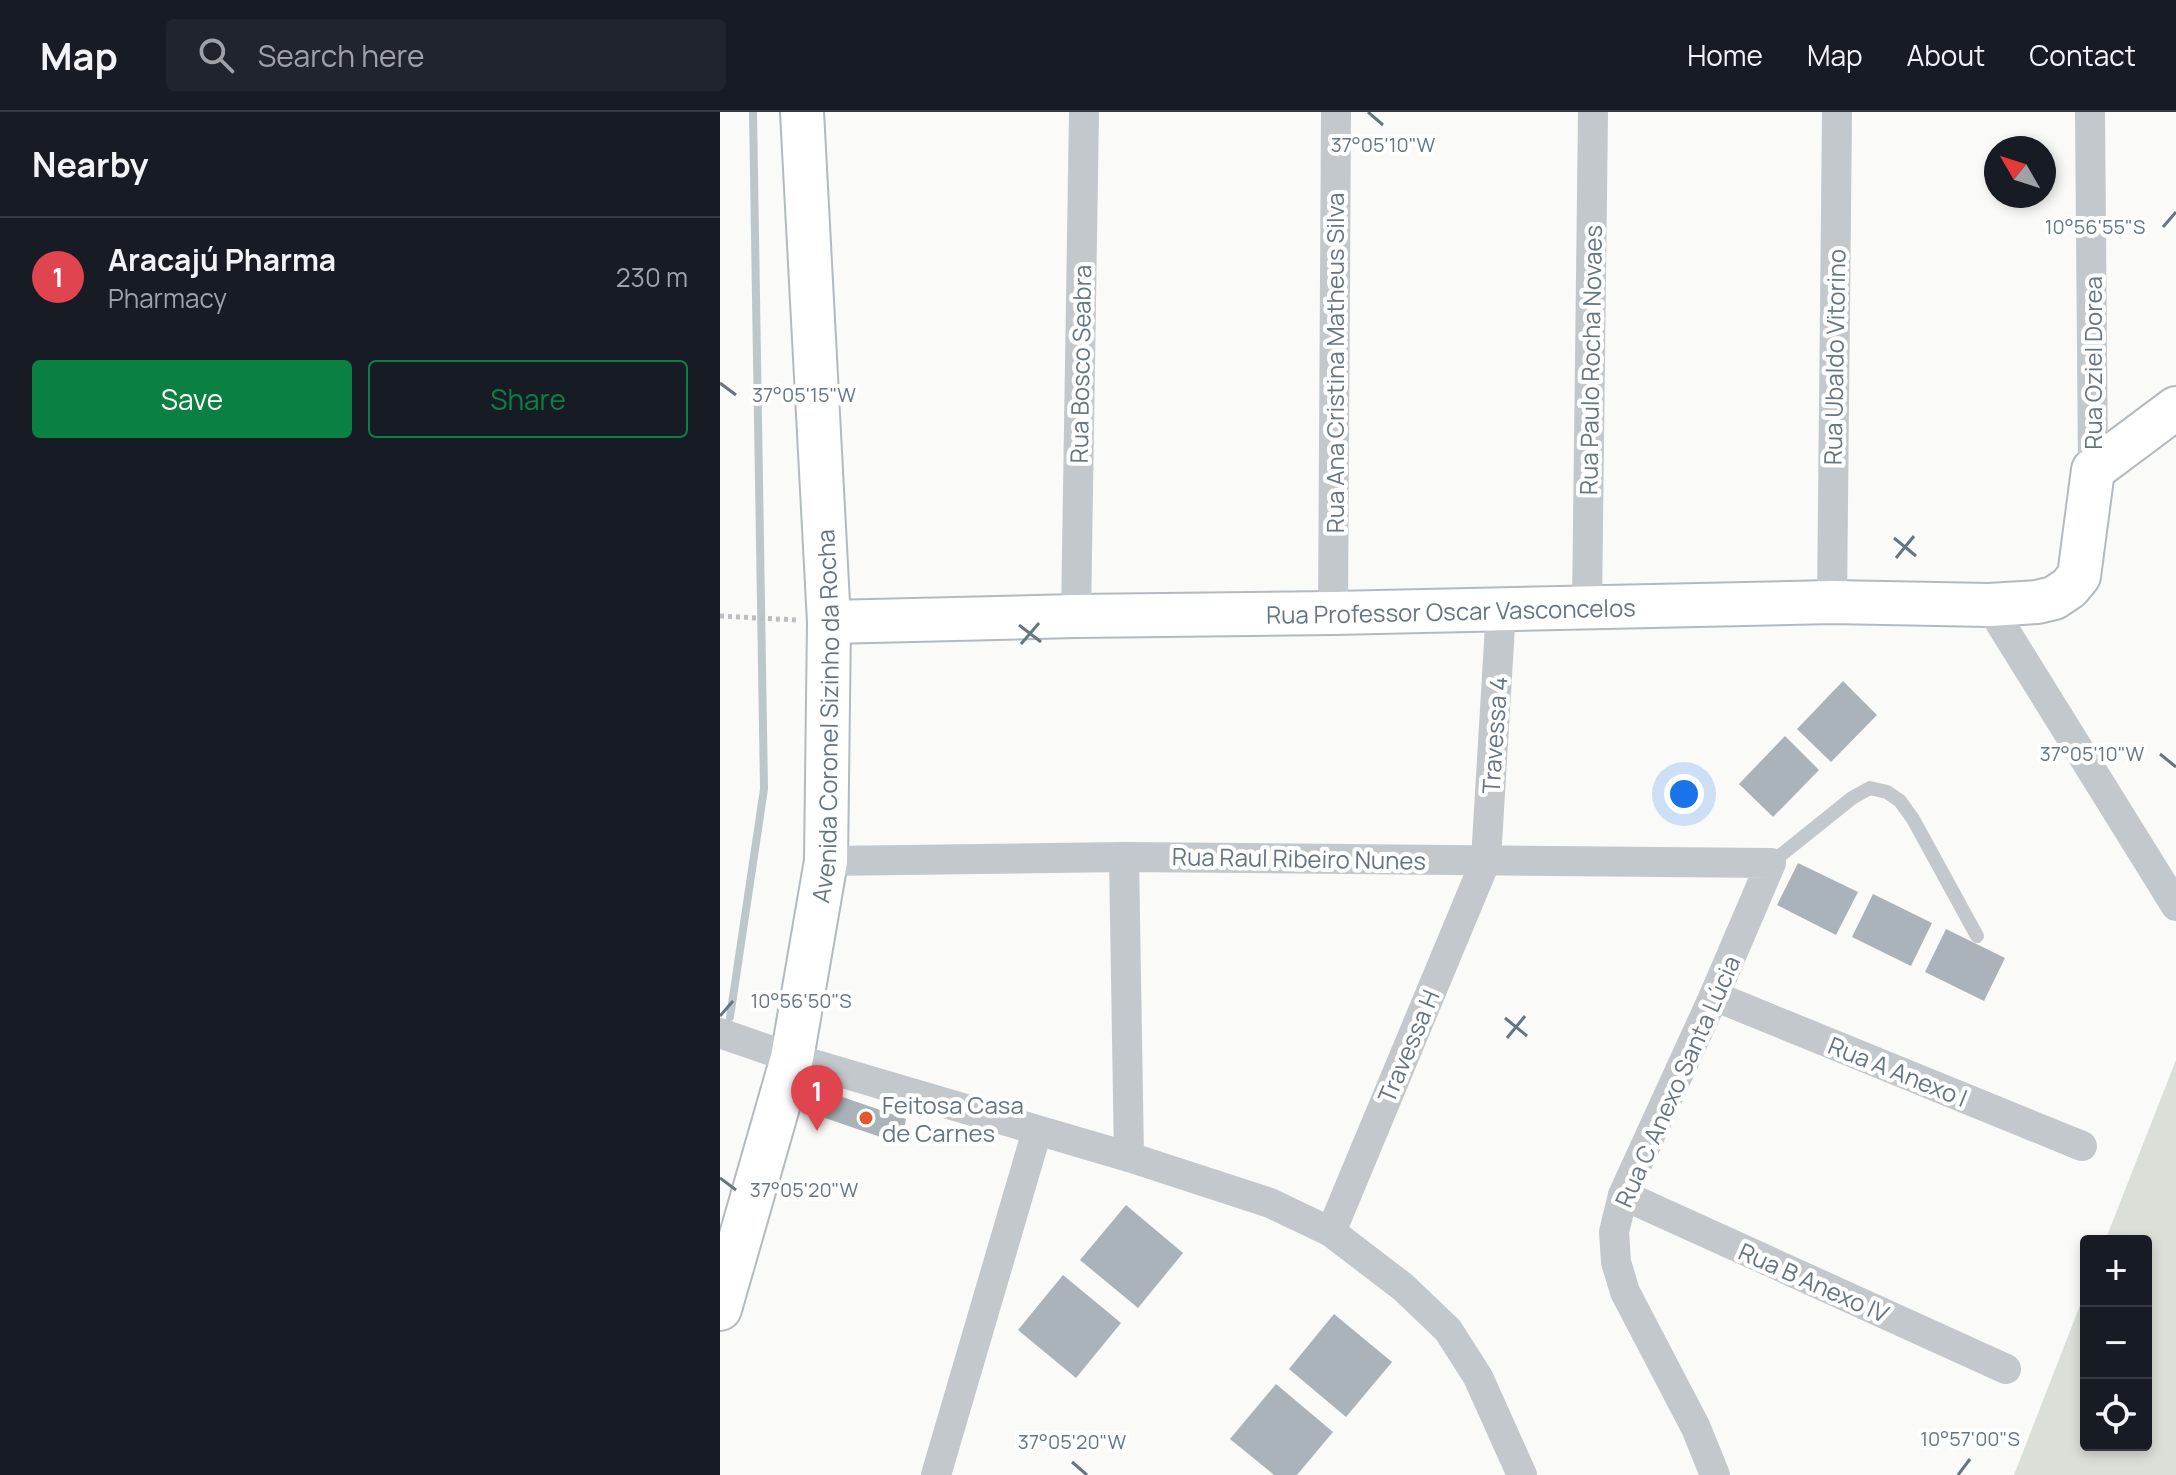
<!DOCTYPE html>
<html lang="en">
<head>
<meta charset="utf-8">
<style>
  :root { --surface:#171b24; --page:#20242c; --text:#f1f3f6; --muted:#9ea1a6; --line:#363941; --accent:#0b8043 }
  body { margin:0; font-family:Manrope,sans-serif; background:var(--page); color:var(--text) }
  .controls { position:absolute; right:24px; bottom:24px; display:grid; overflow:hidden; border-radius:8px; box-shadow:0 4px 12px #0003 }
  .controls button { width:72px; height:72px; display:grid; place-items:center; padding:0; border:0; border-bottom:2px solid var(--line); background:var(--surface); color:var(--text); font:40px sans-serif }
  .compass { position:absolute; left:1264px; top:24px; width:72px; height:72px; border-radius:50%; background:var(--surface); box-shadow:0 4px 12px #0003; rotate:309deg }
  .you { position:absolute; left:964px; top:682px; width:28px; height:28px; margin:-20px; border:6px solid #fff; border-radius:50%; background:#1a73e8; box-shadow:0 0 0 12px #1a73e833 }
  .badge { display:grid; place-items:center; width:52px; height:52px; border-radius:50%; background:var(--accent); color:#fff; font-size:26px; font-weight:700 }
  .pin { position:absolute; translate:-50% -66px; filter:drop-shadow(0 2px 4px #0008) }
  .pin::after { content:''; position:absolute; top:42px; width:28px; height:24px; background:inherit; clip-path:polygon(0 0,100% 0,50% 100%) }
  .list { margin:0; padding:0; list-style:none }
  h2 { display:flex; justify-content:space-between; align-items:center; height:104px; margin:0; padding:0 32px; font-size:34px }
  h2 small { font-size:26px; font-weight:400; color:var(--muted) }
  .list li { display:grid; grid-template-columns:52px 1fr auto; gap:24px; align-items:center; box-sizing:border-box; height:120px; padding:0 32px; border-top:2px solid var(--line) }
  .list b { display:block; font-size:30px; white-space:nowrap }
  .list p { margin:0; font-size:26px; white-space:nowrap; color:var(--muted) }
  .list em { font-size:26px; font-style:normal; color:var(--muted) }
  .actions { display:flex; gap:16px; padding:24px 32px }
  .actions a { flex:1; padding:18px 0; border:2px solid var(--accent); border-radius:8px; text-align:center; font-size:28px; color:var(--accent) }
  .actions .main { background:var(--accent); color:#fff }
  .icon { flex:none; width:44px; height:44px; fill:none; stroke:currentColor; stroke-width:2; stroke-linecap:round; stroke-linejoin:round }
  .map { position:relative; flex:none; width:1456px; height:1363px; overflow:hidden }
  header { display:flex; align-items:center; gap:48px; box-sizing:border-box; height:112px; padding:0 40px; background:var(--surface); border-bottom:2px solid var(--line) }
  header strong { font-size:38px }
  nav { display:flex; gap:44px; margin-inline-start:auto; font-size:28px }
  .search { width:560px; height:72px; background:var(--page); display:flex; align-items:center; gap:20px; box-sizing:border-box; padding:0 28px; border-radius:8px; color:var(--muted); font-size:30px }
  main { display:flex }
  aside { flex:1; background:var(--surface) }
  .map>svg:first-child { display:block }
</style>
</head>
<body>
<header>
<strong>Map</strong>
<div class="search"><svg class="icon" aria-label="search" viewBox="0 0 24 24"><circle cx="10" cy="10" r="6"/><path d="M15 15l6 6"/></svg>Search here</div>
<nav><a>Home</a><a>Map</a><a>About</a><a>Contact</a></nav>
</header>
<main>
<aside>
<h2>Nearby<small></small></h2>
<ul class="list">
<li><span class="badge" style="background:#e0444e">1</span><div><b>Aracajú Pharma</b><p>Pharmacy</p></div><em>230 m</em></li>
</ul>
<div class="actions"><a class="main">Save</a><a>Share</a></div>
</aside>
<div class="map">
<svg width="1456" height="1363" viewBox="0 0 1456 1363">
  <rect width="100%" height="100%" fill="#fafaf8"/>
  <path fill="#dadfd7" d="M1456,948V1363H1294L1366,1178V1333H1426V1129H1385Z"/>
  <g fill="none" stroke-linecap="round" stroke-linejoin="round">
    <path stroke="#bbc7cb" stroke-width="8" d="M10,905L44,677L33,0"/>
  </g>
  <g fill="#aab3b9">
    <path d="M1123,569L1157,603L1111,650L1077,617Z"/>
    <path d="M1065,624L1099,658L1053,705L1019,672Z"/>
    <path d="M1078,751L1138,780L1116,823L1057,793Z"/>
    <path d="M1153,782L1212,811L1191,854L1132,825Z"/>
    <path d="M1226,817L1285,846L1264,889L1205,860Z"/>
    <path d="M111,981L186,1007L181,1032L105,1006Z"/>
    <path d="M406,1093L463,1141L418,1196L360,1148Z"/>
    <path d="M343,1163L401,1211L356,1266L298,1218Z"/>
    <path d="M614,1202L672,1250L626,1305L569,1257Z"/>
    <path d="M556,1272L613,1320L577,1363H554L510,1327Z"/>
  </g>
  <g fill="none" stroke-linecap="round" stroke-linejoin="round">
    <g stroke="#b3babf" stroke-width="46">
      <g id="secondary">
        <path id="s1" d="M109,510L356,504L613,501L1112,490L1269,493L1317,490L1334,486L1349,476L1359,464L1373,358L1456,296"/>
        <path id="s2" d="M0,1197L72,946L106,749L109,510L82,0"/>
      </g>
    </g>
    <path stroke="#bbbfc2" stroke-width="5" stroke-dasharray="4 4" stroke-linecap="butt" d="M0,504L76,508"/>
    <path stroke="#c3c8cc" stroke-width="14" d="M1051,751L1132,686L1150,676L1167,680L1180,689L1193,707L1257,824"/>
    <g stroke="#c3c8cc" stroke-width="30">
      <path d="M1370,0L1373,358"/>
      <path d="M1112,490L1117,0"/>
      <path d="M1269,493L1456,794"/>
      <path d="M867,496L873,0"/>
      <path d="M613,501L616,0"/>
      <path d="M356,504L364,0"/>
      <path d="M404,745L409,1045"/>
      <path d="M106,749L404,745L1051,751L994,884L903,1083L894,1120L896,1150L905,1180L976,1316L995,1363"/>
      <path d="M994,884L1362,1034"/>
      <path d="M0,921L72,946L409,1045L550,1091L611,1120L683,1175L728,1218L758,1265L802,1363"/>
      <path d="M903,1083L1286,1257"/>
      <path d="M611,1120L766,748L781,497"/>
      <path d="M216,1363L317,1019"/>
    </g>
    <use href="#secondary" stroke="#fff" stroke-width="42"/>
  </g>
  <path fill="none" stroke="#657683" stroke-width="3" d="M648,0L663,13M1443,115L1456,100M0,271L16,283M1174,426L1196,444M1176,446L1194,424M299,513L321,530M301,532L319,511M1440,642L1456,655M0,904L13,889M785,906L807,924M787,926L805,904M0,1066L16,1078M352,1350L367,1363M1238,1363L1250,1347"/>
  <circle fill="#e4572e" stroke="#fff" stroke-width="3" cx="146" cy="1006" r="8"/>
  <g text-anchor="middle" dominant-baseline="central" stroke-width="8" stroke-linejoin="round" paint-order="stroke">
    <g font-size="24" fill="#657683" stroke="#fff">
      <text transform="translate(1114 245) rotate(-89)">Rua Ubaldo Vitorino</text>
      <text transform="translate(870 248) rotate(-89)">Rua Paulo Rocha Novaes</text>
      <text transform="translate(614 251) rotate(-90)">Rua Ana Cristina Matheus Silva</text>
      <text transform="translate(1372 251) rotate(-90)">Rua Oziel Dorea</text>
      <text transform="translate(360 252) rotate(-89)">Rua Bosco Seabra</text>
      <text stroke="none"><textPath href="#s1" startOffset="622">Rua Professor Oscar Vasconcelos</textPath></text>
      <text stroke="none"><textPath href="#s2" startOffset="606">Avenida Coronel Sizinho da Rocha</textPath></text>
      <text transform="translate(774 623) rotate(-86)">Travessa 4</text>
      <text transform="translate(579 746) rotate(1)">Rua Raul Ribeiro Nunes</text>
      <text transform="translate(688 934) rotate(-67)">Travessa H</text>
      <text transform="translate(1178 959) rotate(22)">Rua A Anexo I</text>
      <text transform="translate(957 969) rotate(-66)">Rua C Anexo Santa Lúcia</text>
      <text transform="translate(1094 1170) rotate(24)">Rua B Anexo IV</text>
    </g>
    <g font-size="24" fill="#657683" stroke="#fff" text-anchor="start">
      <text x="162" y="992">Feitosa Casa<tspan x="162" dy="28">de Carnes</tspan></text>
    </g>
  </g>
  <g font-size="20" text-anchor="middle" fill="#657683" stroke="#fff" stroke-width="8" stroke-linejoin="round" paint-order="stroke">
    <text x="663" y="40">37°05'10"W</text>
    <text x="1375" y="122">10°56'55"S</text>
    <text x="84" y="290">37°05'15"W</text>
    <text x="1372" y="649">37°05'10"W</text>
    <text x="81" y="896">10°56'50"S</text>
    <text x="84" y="1085">37°05'20"W</text>
    <text x="1250" y="1334">10°57'00"S</text>
    <text x="352" y="1337">37°05'20"W</text>
  </g>
</svg>
<div class="controls">
<button>+</button>
<button>−</button>
<button><svg class="icon" aria-label="locate" viewBox="0 0 24 24"><circle cx="12" cy="12" r="6"/><path d="M12 2v4M12 18v4M2 12h4M18 12h4"/></svg></button>
</div>
<svg class="compass" viewBox="-18 -18 36 36"><path d="M0-13l5 13h-10z" fill="#e53935"/><path d="M0 13l5-13h-10z" fill="#9ea1a6"/></svg>
<div class="you"></div>
<div class="pin badge" style="left:97px;top:1019px;background:#e0444e">1</div>
</div>
</main>
</body>
</html>
